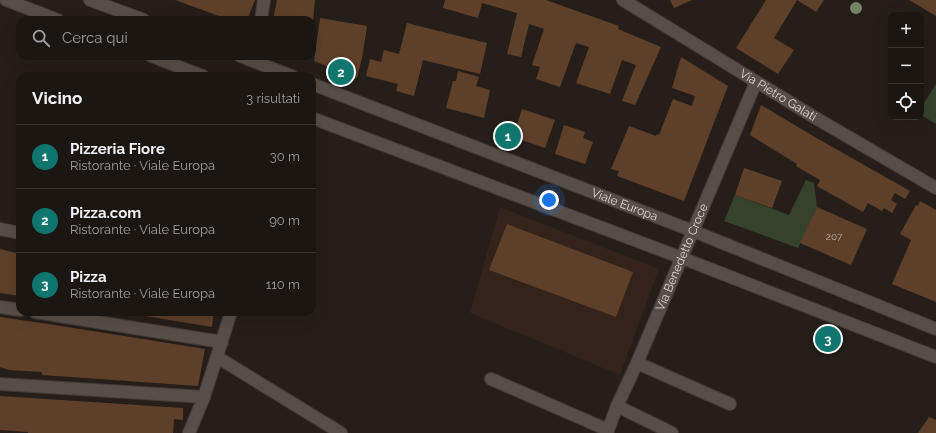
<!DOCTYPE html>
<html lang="it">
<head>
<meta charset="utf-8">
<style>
  :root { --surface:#1c1613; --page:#292321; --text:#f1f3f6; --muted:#a09fa0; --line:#3a3533; --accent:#0f766e }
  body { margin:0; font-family:Raleway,sans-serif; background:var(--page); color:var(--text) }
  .controls { position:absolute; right:12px; top:12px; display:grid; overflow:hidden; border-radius:8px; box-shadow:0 4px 16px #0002 }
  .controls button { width:36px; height:36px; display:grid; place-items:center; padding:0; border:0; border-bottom:1px solid var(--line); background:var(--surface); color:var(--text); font:20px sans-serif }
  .you { position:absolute; left:549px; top:200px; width:14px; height:14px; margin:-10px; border:3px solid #fff; border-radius:50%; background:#1a73e8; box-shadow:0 0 0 6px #1a73e833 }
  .badge { display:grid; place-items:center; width:26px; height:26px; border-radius:50%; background:var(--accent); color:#fff; font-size:13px; font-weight:700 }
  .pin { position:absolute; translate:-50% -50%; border:2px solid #fff; box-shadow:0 1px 4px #0006 }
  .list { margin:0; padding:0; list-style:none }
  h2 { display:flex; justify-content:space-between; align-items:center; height:52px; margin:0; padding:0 16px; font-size:17px }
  h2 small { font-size:13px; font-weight:400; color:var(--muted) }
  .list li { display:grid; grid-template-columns:26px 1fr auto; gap:12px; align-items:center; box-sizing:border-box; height:64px; padding:0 16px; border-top:1px solid var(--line) }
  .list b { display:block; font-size:15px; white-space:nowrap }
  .list p { margin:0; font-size:13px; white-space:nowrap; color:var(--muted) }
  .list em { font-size:13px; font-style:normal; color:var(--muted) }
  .icon { flex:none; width:22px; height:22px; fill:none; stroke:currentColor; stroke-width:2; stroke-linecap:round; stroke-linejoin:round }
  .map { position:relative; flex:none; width:936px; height:433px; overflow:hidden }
  .search { position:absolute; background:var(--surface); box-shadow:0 4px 16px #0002; left:16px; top:16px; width:300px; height:44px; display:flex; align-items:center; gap:10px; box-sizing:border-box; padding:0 14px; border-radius:12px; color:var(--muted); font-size:15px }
  .panel { position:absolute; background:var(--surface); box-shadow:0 4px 16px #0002; left:16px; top:72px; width:300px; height:244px; border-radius:12px }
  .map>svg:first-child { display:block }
</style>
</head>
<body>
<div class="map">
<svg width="936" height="433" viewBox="0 0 936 433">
  <rect width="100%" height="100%" fill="#261e19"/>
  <path fill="#33231a" d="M500,207L659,269L620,375L470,313Z"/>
  <g fill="#36432c">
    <path d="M936,84V124L921,115V108Z"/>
    <path d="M806,180L814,183L817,207L798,248L724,221L735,195L789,215Z"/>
  </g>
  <g fill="#5e402a">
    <path d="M175,0H255L247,20H230Z"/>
    <path d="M277,0H315L313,20H273Z"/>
    <path d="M445,0H546L619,26L618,29L661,47L635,105L622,101L636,65L622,60L610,94L576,83L589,47L576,43L560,87L536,79L540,67L532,65L544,29L529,24L521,57L507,54L517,13L482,3L478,18L443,8Z"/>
    <path d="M670,0H692L674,8Z"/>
    <path d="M766,0H824L816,12L797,0L774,38L794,50L778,74L736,48Z"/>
    <path d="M909,0H936V16Z"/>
    <path d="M320,18L367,26L362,58L357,78L314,61Z"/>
    <path d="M407,23L487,43L480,74L423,60L414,96L396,91L398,84L366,76L370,59L381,62L384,50L399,54Z"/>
    <path d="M681,57L728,86L684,201L617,176L619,171L611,169L629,126L656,136L657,134L659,135L673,99L692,106L695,96L672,88Z"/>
    <path d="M458,71L479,77L476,86L490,90L484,118L446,108L453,81H456Z"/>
    <path d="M761,105L813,136L910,191L905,199L895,193L891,200L897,204L892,213L884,208L882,211L868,203L863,212L817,186L820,180L796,166L797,164L750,135Z"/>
    <path d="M522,109L555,120L545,148L513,137Z"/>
    <path d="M564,125L585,132L583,138L593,142L585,164L555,154Z"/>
    <path d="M744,168L782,181L772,208L735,195Z"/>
    <path d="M920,201L936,210V302L892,284L911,240L900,234L916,205L918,206Z"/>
    <path d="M817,207L867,229L851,265L800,243Z"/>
    <path d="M507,224L633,272L616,317L489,270Z"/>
    <path d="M0,249L20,254V296L0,293Z"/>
    <path d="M127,312H214L212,327L127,313Z"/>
    <path d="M0,317L55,325L205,349L198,386L42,375V372L9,370L0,367Z"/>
    <path d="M0,396L183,408V420L174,419L173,433H28V432L0,430Z"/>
    <path d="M929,417L936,420V433H918Z"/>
  </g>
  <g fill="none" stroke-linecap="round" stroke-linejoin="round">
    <g stroke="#413a37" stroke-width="14">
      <g id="minor">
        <path d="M6,0L58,20"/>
        <path d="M90,0L144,20"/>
        <path id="s1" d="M623,0L814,117L936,188"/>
        <path d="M261,20L264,0"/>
        <path d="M151,56L203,76"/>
        <path d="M240,56L292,76"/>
        <path id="s2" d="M312,84L693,231L936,329"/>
        <path d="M312,118L682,258L936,357"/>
        <path d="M0,229L20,233"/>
        <path d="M0,307L20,310"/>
        <path d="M35,312L222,342"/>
        <path d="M217,357L341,433"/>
        <path d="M637,363L730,404"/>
        <path d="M491,379L608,430"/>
        <path d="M0,384L204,397"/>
        <path d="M617,406L672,433"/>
        <path d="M189,433L204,397L231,312"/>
        <path id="s3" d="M607,433L617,406L637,363L756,82"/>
      </g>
    </g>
    <use href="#minor" stroke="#574e47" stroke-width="12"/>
  </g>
  <circle fill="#758362" cx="856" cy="8" r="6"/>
  <g text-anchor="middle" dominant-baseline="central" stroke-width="3" stroke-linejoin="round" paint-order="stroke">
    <g font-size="10" fill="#bfb3ab">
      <text x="834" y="236">207</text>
    </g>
    <g font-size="12" fill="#dfd9d6" stroke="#0d0907">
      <text stroke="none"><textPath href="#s1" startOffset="182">Via Pietro Galati</textPath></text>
      <text stroke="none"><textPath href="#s2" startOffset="335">Viale Europa</textPath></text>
      <text stroke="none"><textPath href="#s3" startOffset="191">Via Benedetto Croce</textPath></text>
    </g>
  </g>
</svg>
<div class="controls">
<button>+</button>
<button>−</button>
<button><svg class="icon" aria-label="locate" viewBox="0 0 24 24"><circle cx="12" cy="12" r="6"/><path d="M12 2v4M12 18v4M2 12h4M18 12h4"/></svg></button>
</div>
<div class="you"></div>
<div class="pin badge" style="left:508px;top:136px">1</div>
<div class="pin badge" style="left:341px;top:72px">2</div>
<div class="pin badge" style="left:828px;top:339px">3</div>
<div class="search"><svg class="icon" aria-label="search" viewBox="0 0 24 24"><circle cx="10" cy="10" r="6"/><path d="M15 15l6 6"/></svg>Cerca qui</div>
<section class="panel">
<h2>Vicino<small>3 risultati</small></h2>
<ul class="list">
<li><span class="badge">1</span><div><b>Pizzeria Fiore</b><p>Ristorante · Viale Europa</p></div><em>30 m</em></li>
<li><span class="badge">2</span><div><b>Pizza.com</b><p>Ristorante · Viale Europa</p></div><em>90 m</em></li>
<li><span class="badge">3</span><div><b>Pizza</b><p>Ristorante · Viale Europa</p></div><em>110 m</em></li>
</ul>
</section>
</div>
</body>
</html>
